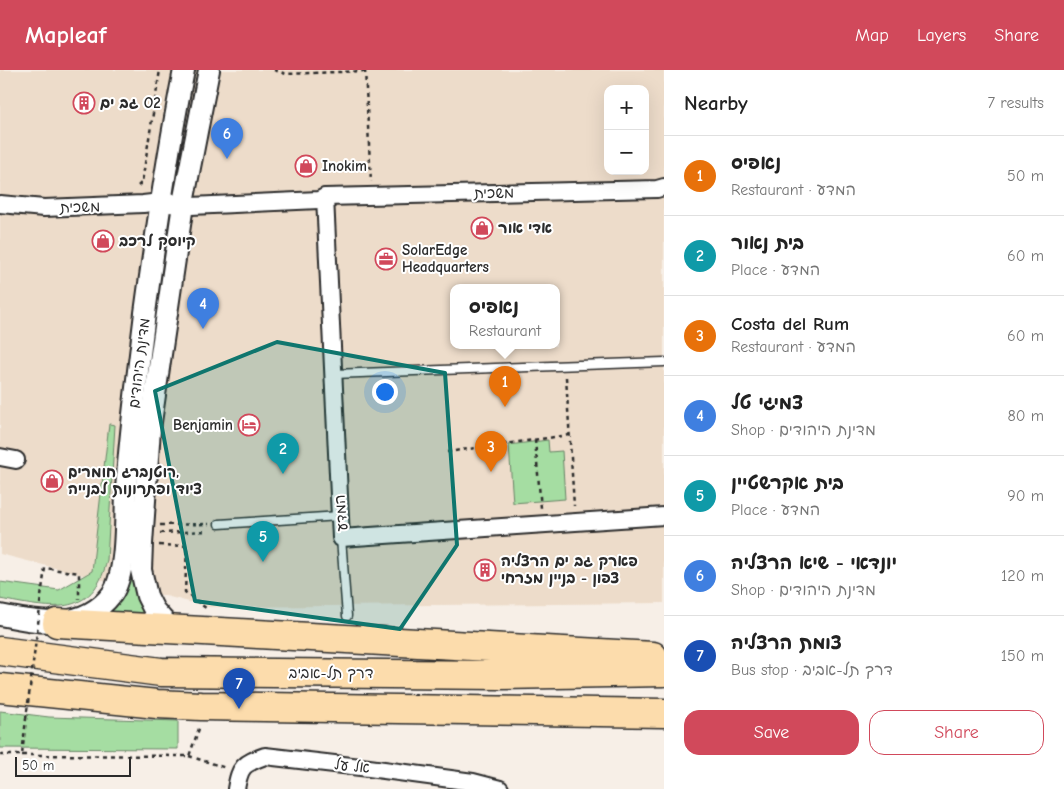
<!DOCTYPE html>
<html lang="en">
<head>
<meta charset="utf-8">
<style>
  :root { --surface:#fff; --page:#f6f6f6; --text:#222; --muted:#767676; --line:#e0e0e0; --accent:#d1495b }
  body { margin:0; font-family:"Comic Neue","Playpen Sans Hebrew",sans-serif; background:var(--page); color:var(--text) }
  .controls { position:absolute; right:15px; top:15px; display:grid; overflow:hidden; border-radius:10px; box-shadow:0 5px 20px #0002 }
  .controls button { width:45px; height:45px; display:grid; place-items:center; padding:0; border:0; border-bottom:1px solid var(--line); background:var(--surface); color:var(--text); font:25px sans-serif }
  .scale { position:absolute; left:15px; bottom:12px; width:116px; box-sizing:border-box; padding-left:5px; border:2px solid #2b2b2b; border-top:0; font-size:14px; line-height:18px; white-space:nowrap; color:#2b2b2b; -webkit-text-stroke:4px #fff; paint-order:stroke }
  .you { position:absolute; left:384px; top:321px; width:18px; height:18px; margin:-12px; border:4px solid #fff; border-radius:50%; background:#1a73e8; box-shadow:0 0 0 8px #1a73e833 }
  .badge { display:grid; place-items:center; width:32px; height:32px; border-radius:50%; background:var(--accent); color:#fff; font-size:16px; font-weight:700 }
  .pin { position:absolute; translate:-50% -41px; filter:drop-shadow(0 1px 2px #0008) }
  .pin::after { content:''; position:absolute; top:26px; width:18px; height:15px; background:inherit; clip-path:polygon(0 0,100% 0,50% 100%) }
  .popup { position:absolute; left:450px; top:214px; width:110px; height:65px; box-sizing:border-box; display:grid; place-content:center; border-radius:10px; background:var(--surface); filter:drop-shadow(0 1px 4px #0005); font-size:16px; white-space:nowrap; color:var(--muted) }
  .popup b { font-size:19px; color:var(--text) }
  .popup::after { content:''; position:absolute; left:50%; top:100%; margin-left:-10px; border:10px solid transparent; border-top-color:var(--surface) }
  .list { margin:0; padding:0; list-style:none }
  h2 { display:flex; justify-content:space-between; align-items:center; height:65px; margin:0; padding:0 20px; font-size:21px }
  h2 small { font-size:16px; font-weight:400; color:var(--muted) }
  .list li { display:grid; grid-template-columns:32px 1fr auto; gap:15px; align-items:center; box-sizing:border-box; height:80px; padding:0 20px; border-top:1px solid var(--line) }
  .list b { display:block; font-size:19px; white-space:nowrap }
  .list p { margin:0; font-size:16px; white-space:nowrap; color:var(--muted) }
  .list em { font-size:16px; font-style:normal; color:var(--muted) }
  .actions { display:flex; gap:10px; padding:15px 20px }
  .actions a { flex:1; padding:11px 0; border:1px solid var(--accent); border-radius:15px; text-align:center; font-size:18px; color:var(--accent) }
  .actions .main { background:var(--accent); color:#fff }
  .map { position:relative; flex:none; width:664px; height:719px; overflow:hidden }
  header { display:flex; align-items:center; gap:30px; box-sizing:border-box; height:70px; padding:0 25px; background:var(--accent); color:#fff }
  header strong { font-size:24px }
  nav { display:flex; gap:28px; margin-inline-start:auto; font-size:18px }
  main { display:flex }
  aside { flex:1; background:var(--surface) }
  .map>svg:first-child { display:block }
</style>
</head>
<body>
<header>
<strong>Mapleaf</strong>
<nav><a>Map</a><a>Layers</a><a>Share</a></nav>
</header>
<main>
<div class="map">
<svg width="664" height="719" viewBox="0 0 664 719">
  <rect width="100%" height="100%" fill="#f7efe7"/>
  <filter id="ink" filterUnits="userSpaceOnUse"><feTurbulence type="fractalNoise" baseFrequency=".02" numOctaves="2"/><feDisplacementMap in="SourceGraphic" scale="10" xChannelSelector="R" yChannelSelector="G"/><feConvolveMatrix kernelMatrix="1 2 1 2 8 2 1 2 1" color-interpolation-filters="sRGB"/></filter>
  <g filter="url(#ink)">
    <path fill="#eddcca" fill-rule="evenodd" d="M0,0H664V533L209,537L0,484ZM608,19H645V101H608ZM454,218H556V276H454Z"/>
    <g fill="#a5dda2" stroke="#688466">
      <path d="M109,354L115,355L107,490C93,550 48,538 0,529V512L59,520L92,501Z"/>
      <path d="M548,370L549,382L562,381L565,429L513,433L509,375Z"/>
      <path d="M134,504L149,545L87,549L126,505Z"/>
      <path d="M0,641L49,647L178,651V679L0,678Z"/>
    </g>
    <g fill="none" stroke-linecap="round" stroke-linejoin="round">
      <g stroke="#2b2b2b" stroke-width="11">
        <g id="service">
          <path d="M333,304L664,292"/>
          <path d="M219,454L340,446"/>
          <path d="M341,468L347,546"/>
        </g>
      </g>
      <g stroke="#2b2b2b" stroke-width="20">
        <g id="minor">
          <path d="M325,127L341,468L664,446"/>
          <path d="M159,133L191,136L319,130L325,127L657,119L664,117"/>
          <path d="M0,134L44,138L143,134L170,131"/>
          <path d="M0,387L16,390"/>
          <path d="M236,719C240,696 243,694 265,686L369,698L473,712L500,719"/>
        </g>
      </g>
      <g stroke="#2b2b2b" stroke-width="24">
        <g id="tertiary">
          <path d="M0,545C39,553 84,561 112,524C127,503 125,447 126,420C130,360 138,302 145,243C156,161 168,81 184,0"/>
          <path d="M180,561L169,556L162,549L154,540L147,526L141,500L142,474L150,359L184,128L209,0"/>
        </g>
      </g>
      <g stroke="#2b2b2b" stroke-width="31">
        <g id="motorway">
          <path d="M57,553L653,586"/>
          <path d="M0,581L161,602L501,605L664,602"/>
          <path d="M0,618L157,634L201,636L664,643"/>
        </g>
      </g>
      <g stroke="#2b2b2b" stroke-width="2.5" stroke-dasharray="4 4" stroke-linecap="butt">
        <path d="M274,0L286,4L365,1"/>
        <path d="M365,0L371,112"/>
        <path d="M138,116L142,112L160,0"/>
        <path d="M566,307L574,436"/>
        <path d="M535,370L541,438"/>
        <path d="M447,382L569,365"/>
        <path d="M160,455L209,454"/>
        <path d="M160,463L208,461"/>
        <path d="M159,475L187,476L185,522L207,539"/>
        <path d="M40,534L45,498L79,503V529"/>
        <path d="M0,685H22L26,649"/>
        <path d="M22,685L189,686L200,656"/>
        <path d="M189,686L226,698"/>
      </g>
      <use href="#service" stroke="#fff" stroke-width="8"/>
      <use href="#minor" stroke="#fff" stroke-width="16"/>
      <use href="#tertiary" stroke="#fff" stroke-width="20"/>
      <use href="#motorway" stroke="#fcdcac" stroke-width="28"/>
      <path stroke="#2b2b2b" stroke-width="2.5" stroke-dasharray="4 4" stroke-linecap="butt" d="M26,649L40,538"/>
    </g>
  </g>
  <path fill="#0f766e" fill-opacity="0.2" stroke="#0f766e" stroke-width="4" stroke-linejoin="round" d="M277,272L445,303L457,475L400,559L195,531L155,321Z"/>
  <defs>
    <g id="building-ring" transform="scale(1.125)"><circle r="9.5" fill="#fff" stroke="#d1495b" stroke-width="1.5"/><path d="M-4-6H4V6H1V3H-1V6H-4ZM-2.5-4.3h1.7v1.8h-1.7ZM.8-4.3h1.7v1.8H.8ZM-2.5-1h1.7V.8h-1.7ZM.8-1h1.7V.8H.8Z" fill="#d1495b"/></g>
    <g id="shop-ring" transform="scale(1.125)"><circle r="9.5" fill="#fff" stroke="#d1495b" stroke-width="1.5"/><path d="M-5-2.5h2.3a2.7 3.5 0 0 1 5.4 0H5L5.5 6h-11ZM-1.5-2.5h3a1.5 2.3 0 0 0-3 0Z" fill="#d1495b"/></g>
    <g id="office-ring" transform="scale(1.125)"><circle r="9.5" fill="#fff" stroke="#d1495b" stroke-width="1.5"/><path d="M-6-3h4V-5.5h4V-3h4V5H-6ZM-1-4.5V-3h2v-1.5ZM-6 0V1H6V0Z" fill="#d1495b"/></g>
    <g id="hotel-ring" transform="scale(1.125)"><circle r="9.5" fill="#fff" stroke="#d1495b" stroke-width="1.5"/><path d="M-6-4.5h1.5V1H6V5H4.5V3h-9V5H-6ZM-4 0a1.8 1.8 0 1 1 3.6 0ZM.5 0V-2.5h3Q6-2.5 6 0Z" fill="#d1495b"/></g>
  </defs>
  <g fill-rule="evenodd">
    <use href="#building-ring" x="84" y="33"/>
    <use href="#shop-ring" x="306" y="96"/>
    <use href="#shop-ring" x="482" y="158"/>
    <use href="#shop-ring" x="103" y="171"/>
    <use href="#office-ring" x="386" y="189"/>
    <use href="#hotel-ring" x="249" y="355"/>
    <use href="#shop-ring" x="52" y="411"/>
    <use href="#building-ring" x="485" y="500"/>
  </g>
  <g text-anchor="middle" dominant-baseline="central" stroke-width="4" stroke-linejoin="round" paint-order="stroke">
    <g font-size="15" font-weight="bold" fill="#2b2b2b" stroke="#fff" text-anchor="start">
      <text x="100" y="33">גב ים O2</text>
      <text x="322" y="96">Inokim</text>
      <text x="498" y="158">אדי אור</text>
      <text x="119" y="171">קיוסק לרכב</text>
      <text x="402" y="180">SolarEdge<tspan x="402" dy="17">Headquarters</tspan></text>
      <text x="233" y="355" text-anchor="end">Benjamin</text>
      <text x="68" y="402">רוטנברג חומרים,<tspan x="68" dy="17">ציוד ופתרונות לבנייה</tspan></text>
      <text x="501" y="491">פארק גב ים הרצליה<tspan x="501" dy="17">צפון - בניין מזרחי</tspan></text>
    </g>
    <g font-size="15" fill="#2b2b2b" stroke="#fff">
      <text transform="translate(494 123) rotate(-1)">משכית</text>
      <text transform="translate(80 137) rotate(-2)">משכית</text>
      <text transform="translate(139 293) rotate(-83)">מדינת היהודים</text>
      <text transform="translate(341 443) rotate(-95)">המדע</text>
      <text x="331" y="603">דרך תל-אביב</text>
      <text transform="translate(352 696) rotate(6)">אל על</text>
    </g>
  </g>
</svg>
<div class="controls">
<button>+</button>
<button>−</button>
</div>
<div class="scale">50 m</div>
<div class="you"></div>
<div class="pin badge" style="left:505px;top:337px;background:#e8710a">1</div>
<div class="popup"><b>נאפיס</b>Restaurant</div>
<div class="pin badge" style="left:283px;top:404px;background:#0f9aa8">2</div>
<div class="pin badge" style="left:491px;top:402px;background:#e8710a">3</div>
<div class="pin badge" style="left:203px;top:259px;background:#3f7fe0">4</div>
<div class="pin badge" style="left:263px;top:492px;background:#0f9aa8">5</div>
<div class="pin badge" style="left:227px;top:89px;background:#3f7fe0">6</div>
<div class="pin badge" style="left:239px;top:639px;background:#1a4fb4">7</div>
</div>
<aside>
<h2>Nearby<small>7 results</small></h2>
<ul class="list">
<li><span class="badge" style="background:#e8710a">1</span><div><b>נאפיס</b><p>Restaurant · המדע</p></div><em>50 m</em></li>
<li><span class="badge" style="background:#0f9aa8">2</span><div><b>בית נאור</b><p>Place · המדע</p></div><em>60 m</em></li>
<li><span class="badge" style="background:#e8710a">3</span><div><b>Costa del Rum</b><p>Restaurant · המדע</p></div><em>60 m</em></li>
<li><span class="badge" style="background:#3f7fe0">4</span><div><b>צמיגי טל</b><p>Shop · מדינת היהודים</p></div><em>80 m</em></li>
<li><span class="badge" style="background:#0f9aa8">5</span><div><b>בית אקרשטיין</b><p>Place · המדע</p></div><em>90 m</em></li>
<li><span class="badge" style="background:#3f7fe0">6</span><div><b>יונדאי - שיא הרצליה</b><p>Shop · מדינת היהודים</p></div><em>120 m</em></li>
<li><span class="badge" style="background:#1a4fb4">7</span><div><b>צומת הרצליה</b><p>Bus stop · דרך תל-אביב</p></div><em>150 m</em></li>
</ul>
<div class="actions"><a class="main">Save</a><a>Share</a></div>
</aside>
</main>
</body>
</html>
